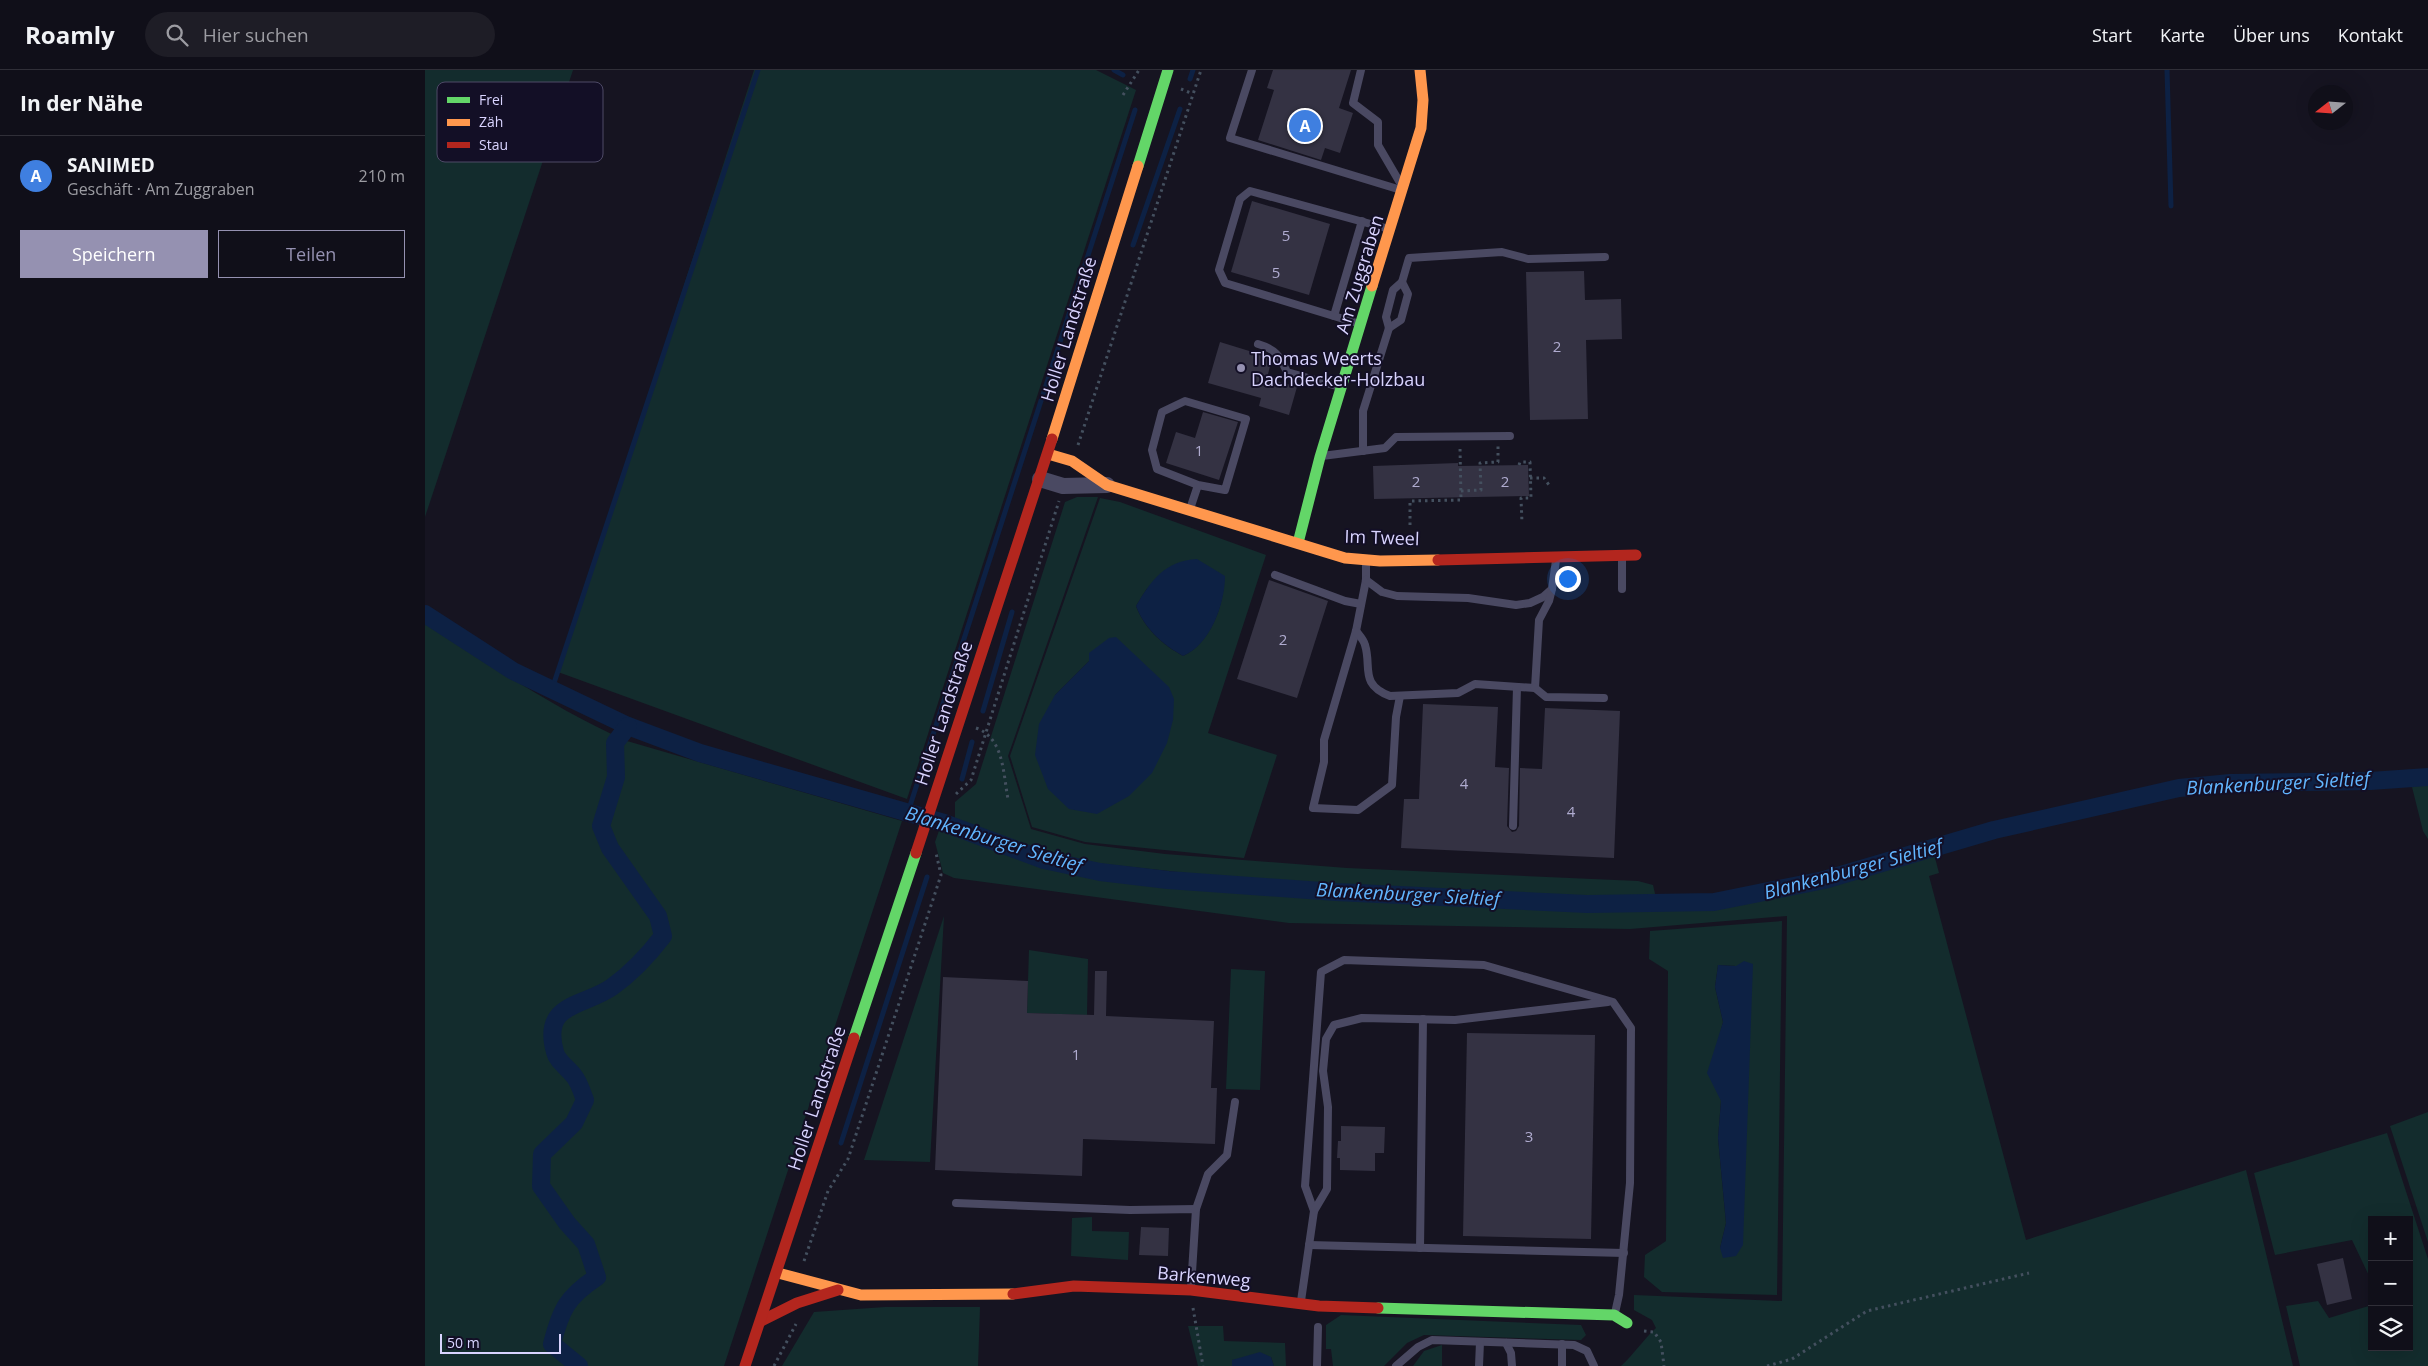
<!DOCTYPE html>
<html lang="de">
<head>
<meta charset="utf-8">
<style>
  :root { --surface:#100f19; --page:#1e1d26; --text:#f1f3f6; --muted:#9c9ca2; --line:#302f38; --accent:#9591b1 }
  body { margin:0; font-family:"Open Sans",sans-serif; background:var(--page); color:var(--text) }
  .controls { position:absolute; right:15px; bottom:15px; display:grid; overflow:hidden; border-radius:0px; box-shadow:0 5px 20px #0002 }
  .controls button { width:45px; height:45px; display:grid; place-items:center; padding:0; border:0; border-bottom:1px solid var(--line); background:var(--surface); color:var(--text); font:25px sans-serif }
  .compass { position:absolute; left:1883px; top:15px; width:45px; height:45px; border-radius:50%; background:var(--surface); box-shadow:0 5px 20px #0002; rotate:253deg }
  .scale { position:absolute; left:15px; bottom:12px; width:121px; box-sizing:border-box; padding-left:5px; border:2px solid #d9d4ff; border-top:0; font-size:14px; line-height:18px; white-space:nowrap; color:#d9d4ff; -webkit-text-stroke:4px #130f26; paint-order:stroke }
  .you { position:absolute; left:1142px; top:508px; width:18px; height:18px; margin:-12px; border:4px solid #fff; border-radius:50%; background:#1a73e8; box-shadow:0 0 0 8px #1a73e833 }
  .badge { display:grid; place-items:center; width:32px; height:32px; border-radius:50%; background:var(--accent); color:#fff; font-size:16px; font-weight:700 }
  .pin { position:absolute; translate:-50% -50%; border:2px solid #fff; box-shadow:0 1px 5px #0006 }
  .list { margin:0; padding:0; list-style:none }
  h2 { display:flex; justify-content:space-between; align-items:center; height:65px; margin:0; padding:0 20px; font-size:21px }
  h2 small { font-size:16px; font-weight:400; color:var(--muted) }
  .list li { display:grid; grid-template-columns:32px 1fr auto; gap:15px; align-items:center; box-sizing:border-box; height:80px; padding:0 20px; border-top:1px solid var(--line) }
  .list b { display:block; font-size:19px; white-space:nowrap }
  .list p { margin:0; font-size:16px; white-space:nowrap; color:var(--muted) }
  .list em { font-size:16px; font-style:normal; color:var(--muted) }
  .actions { display:flex; gap:10px; padding:15px 20px }
  .actions a { flex:1; padding:11px 0; border:1px solid var(--accent); border-radius:0px; text-align:center; font-size:18px; color:var(--accent) }
  .actions .main { background:var(--accent); color:#fff }
  .icon { flex:none; width:28px; height:28px; fill:none; stroke:currentColor; stroke-width:2; stroke-linecap:round; stroke-linejoin:round }
  .map { position:relative; flex:none; width:2003px; height:1296px; overflow:hidden }
  header { display:flex; align-items:center; gap:30px; box-sizing:border-box; height:70px; padding:0 25px; background:var(--surface); border-bottom:1px solid var(--line) }
  header strong { font-size:24px }
  nav { display:flex; gap:28px; margin-inline-start:auto; font-size:18px }
  .search { width:350px; height:45px; background:var(--page); display:flex; align-items:center; gap:12px; box-sizing:border-box; padding:0 18px; border-radius:28px; color:var(--muted); font-size:19px }
  main { display:flex }
  aside { flex:1; background:var(--surface) }
  .map>svg:first-child { display:block }
</style>
</head>
<body>
<header>
<strong>Roamly</strong>
<div class="search"><svg class="icon" aria-label="search" viewBox="0 0 24 24"><circle cx="10" cy="10" r="6"/><path d="M15 15l6 6"/></svg>Hier suchen</div>
<nav><a>Start</a><a>Karte</a><a>Über uns</a><a>Kontakt</a></nav>
</header>
<main>
<aside>
<h2>In der Nähe<small></small></h2>
<ul class="list">
<li><span class="badge" style="background:#3f7fe0">A</span><div><b>SANIMED</b><p>Geschäft · Am Zuggraben</p></div><em>210 m</em></li>
</ul>
<div class="actions"><a class="main">Speichern</a><a>Teilen</a></div>
</aside>
<div class="map">
<svg width="2003" height="1296" viewBox="0 0 2003 1296">
  <rect width="100%" height="100%" fill="#161421"/>
  <g fill="#132c2d" fill-rule="evenodd">
    <path d="M0,0H148L0,447Z"/>
    <path d="M329,0H671L711,20L482,729L133,602Z"/>
    <path d="M652,427H673L583,686L606,759L660,774L740,784L922,798L1213,811L1228,815L1231,828L934,818L826,810L670,793L591,772L530,748V732L551,714L640,432Z"/>
    <path d="M675,428L695,432L841,485L783,663L852,685L819,788L660,772L607,757L585,686ZM733,506H799C800,534 785,574 758,586C738,575 719,558 711,536L721,520ZM664,591L725,601L743,617L630,625Z"/>
    <path d="M0,551C65,595 130,639 202,671L477,751L299,1296H0Z"/>
    <path d="M2003,711V769L1998,761L1986,713Z"/>
    <path d="M516,755L619,794L708,809L897,826L1070,834L1287,838L1395,817L1509,784L1514,803L1504,806L1601,1170L1821,1100L1868,1296H1196C1209,1284 1218,1270 1231,1258L1227,1250L1209,1240V1225L1357,1231L1362,846L1205,859L864,853L529,808L518,803L510,772Z"/>
    <path d="M519,846L505,1092L439,1090Z"/>
    <path d="M1357,851L1352,1225L1237,1222L1219,1207L1220,1185L1241,1171L1243,901L1224,889L1225,861ZM1293,895L1311,896V1185L1295,1178L1301,1153L1293,1068L1296,1031L1292,974L1298,952L1290,917Z"/>
    <path d="M604,880L663,889L662,945L602,943Z"/>
    <path d="M806,899L840,901L835,1020L801,1019Z"/>
    <path d="M2003,1042V1172L1965,1056Z"/>
    <path d="M1962,1063L2003,1189V1296H1875L1861,1236L1893,1231L1904,1248L1947,1235V1277H1984V1150H1947V1212L1927,1170L1850,1185L1829,1103Z"/>
    <path d="M667,1147V1161L704,1162L703,1190L646,1186L647,1148Z"/>
    <path d="M460,1237H555L553,1296H357L389,1242Z"/>
    <path d="M916,1245L1156,1255L1161,1265L1156,1270L999,1265L982,1273L959,1296H908L906,1279H901V1255Z"/>
    <path d="M763,1256H798L799,1271L860,1273L861,1296H849L846,1287L807,1290V1296H773Z"/>
    <path d="M1017,1275V1296H988L999,1281Z"/>
  </g>
  <g fill="#0d2144">
    <path d="M772,489L800,506C800,534 785,575 758,586C738,575 719,558 711,536C726,510 740,491 772,489Z"/>
    <path d="M691,567L744,617L749,629L748,650L742,673L727,703L704,726L672,744L644,739L623,719L610,685L614,654L630,625L664,591V583L684,568Z"/>
    <path d="M1319,891L1328,894L1318,1175L1311,1186L1298,1188L1295,1178L1301,1153L1293,1068L1296,1031L1282,1003L1298,952L1290,917L1293,895L1311,896Z"/>
    <path d="M835,1282L846,1287L849,1296H807V1290Z"/>
  </g>
  <g fill="none" stroke-linecap="round" stroke-linejoin="round">
    <g stroke="#0d2144" stroke-width="5">
      <path d="M689,0L698,5"/>
      <path d="M1742,0L1746,136"/>
      <path d="M765,9L768,0"/>
      <path d="M708,175L755,39"/>
      <path d="M127,619L333,0"/>
      <path d="M558,641L587,542"/>
      <path d="M537,709L547,672"/>
      <path d="M483,742L710,40"/>
      <path d="M416,1073L502,807"/>
    </g>
    <g stroke="#0d2144" stroke-width="18">
      <path d="M0,544L88,601L203,656L275,683L519,753L619,790L675,802L743,810L911,822L1162,834L1289,832L1399,810L1569,760L1754,718L1805,713L1945,711L2003,707"/>
      <path d="M154,1296L127,1274C136,1239 142,1227 172,1207L161,1174L142,1153L116,1116L117,1084L149,1053L160,1030C157,1022 154,1012 149,1006C143,998 132,991 130,982C116,932 159,937 187,917C208,902 222,887 238,866L233,846L185,778L176,756L191,707L190,673L203,656"/>
    </g>
  </g>
  <g fill="#343243">
    <path d="M848,0H926L914,38L928,43L915,83L900,78L896,90L833,70L849,20L842,18Z"/>
    <path d="M827,131L905,154L884,225L806,202Z"/>
    <path d="M1159,201L1160,230L1196,229L1197,269L1161,270L1163,349L1105,350L1101,202Z"/>
    <path d="M795,272L847,288L842,308L872,317L864,345L834,336L836,328L783,313Z"/>
    <path d="M778,342L813,352L794,410L741,393L751,362L770,368Z"/>
    <path d="M1033,393V396L1103,395L1104,426L949,429L948,396Z"/>
    <path d="M844,510L903,531L872,628L812,609Z"/>
    <path d="M998,634L1073,637L1070,697L1084,698L1082,756L1087,762L1091,761L1094,756L1095,698L1117,699L1120,638L1195,641L1189,788L976,778L979,729H994Z"/>
    <path d="M670,901H682L681,946L789,951L786,1018H792L790,1074L658,1069L657,1106L510,1100L518,907L603,911L602,943L669,945Z"/>
    <path d="M1042,963L1170,965L1166,1169L1038,1166Z"/>
    <path d="M916,1056L960,1057L959,1083H950V1101L915,1100V1088H912L913,1071H916Z"/>
    <path d="M716,1157L744,1158L743,1186L714,1185Z"/>
    <path d="M1918,1188L1927,1229L1902,1235L1892,1194Z"/>
  </g>
  <g fill="none" stroke-linecap="round" stroke-linejoin="round">
    <g stroke="#44505f" stroke-width="3" stroke-dasharray="2.5 4" stroke-linecap="butt">
      <path d="M756,19L768,24"/>
      <path d="M698,25L714,0"/>
      <path d="M653,375L776,0"/>
      <path d="M1094,395L1095,392H1105L1106,428H1096L1097,453"/>
      <path d="M1105,408H1119L1124,415"/>
      <path d="M1036,421L1056,420L1055,393L1073,392V376"/>
      <path d="M985,455V431L1036,430L1035,378"/>
      <path d="M551,658C579,668 578,703 583,729"/>
      <path d="M531,724L546,710L634,431"/>
      <path d="M379,1191L403,1121L423,1089L516,805L511,783"/>
      <path d="M768,1238L778,1296"/>
      <path d="M1219,1261L1229,1262L1236,1272L1239,1296"/>
      <path d="M349,1296L371,1254"/>
      <path d="M1342,1296L1367,1289L1442,1241L1604,1203"/>
    </g>
    <g stroke="#4a4962" stroke-width="8">
      <path d="M827,0L805,68L976,120"/>
      <path d="M936,0L928,33L953,52V75L974,111"/>
      <path d="M909,246L937,151"/>
      <path d="M935,254L800,213L794,200L815,129L825,121L964,159"/>
      <path d="M964,258L976,250L983,224L977,212"/>
      <path d="M833,274C850,279 855,286 862,302L915,317"/>
      <path d="M938,381V341L964,258L961,247L968,220L977,212L984,188L1077,182L1103,189L1180,187"/>
      <path d="M897,386L960,378L971,367L1085,366"/>
      <path d="M765,439L773,415L732,399L727,380L737,342L760,331L821,349L800,420L773,415"/>
      <path d="M941,492V510L931,561L899,670V692L888,738L933,740L967,715L971,647L975,626"/>
      <path d="M850,505L920,531L936,534"/>
      <path d="M941,510L957,522L972,526L1043,528L1091,535L1105,533L1118,527L1127,519L1131,490"/>
      <path d="M1197,519V488"/>
      <path d="M931,561C934,565 939,570 940,575C947,597 934,614 965,626L1033,623L1050,614L1110,618L1114,550L1124,531L1127,519"/>
      <path d="M1110,618L1121,627L1179,628"/>
      <path d="M1088,756L1092,617"/>
      <path d="M531,1133L705,1140L771,1139L766,1218"/>
      <path d="M771,1139L783,1104L802,1085L810,1032"/>
      <path d="M889,1141L880,1116L896,902L919,890L1059,895L1188,932L1206,958L1205,1113L1194,1225L1190,1243"/>
      <path d="M884,1175L1199,1183"/>
      <path d="M995,1178L998,949"/>
      <path d="M876,1231L889,1141L902,1119L903,1037L898,1001L901,969L909,955L937,948L1030,950L1183,932"/>
      <path d="M1081,1273L1086,1283L1087,1296"/>
      <path d="M892,1296L893,1257"/>
      <path d="M971,1296L993,1277L1007,1270L1149,1275L1162,1281L1169,1296"/>
      <path d="M1054,1296L1055,1272"/>
      <path d="M1137,1296V1274"/>
    </g>
    <path stroke="#4a4962" stroke-width="16" d="M615,409L638,416L682,415"/>
    <g stroke="#63d668" stroke-width="11">
      <path d="M713,96L743,0"/>
      <path d="M873,473L895,387L947,216"/>
      <path d="M429,968L491,783"/>
      <path d="M953,1238L1189,1245L1202,1253"/>
    </g>
    <g stroke="#ff974d" stroke-width="11">
      <path d="M947,216L996,58L998,30L995,0"/>
      <path d="M627,369L713,96"/>
      <path d="M623,384L647,391L682,415L920,488L955,491L1013,490"/>
      <path d="M353,1203L436,1225L588,1224"/>
    </g>
    <g stroke="#b3261e" stroke-width="11">
      <path d="M1013,490L1211,485"/>
      <path d="M491,783L627,369"/>
      <path d="M588,1224L649,1216L766,1220L894,1236L953,1238"/>
      <path d="M336,1251L372,1233L413,1220"/>
      <path d="M320,1296L429,968"/>
    </g>
  </g>
  <circle fill="#9591b1" stroke="#130f26" stroke-width="2" cx="816" cy="298" r="5"/>
  <g text-anchor="middle" dominant-baseline="central" stroke-width="4" stroke-linejoin="round" paint-order="stroke">
    <g font-size="15" fill="#b0acd0">
      <text x="861" y="165">5</text>
      <text x="851" y="202">5</text>
      <text x="1132" y="276">2</text>
      <text x="774" y="380">1</text>
      <text x="991" y="411">2</text>
      <text x="1080" y="411">2</text>
      <text x="858" y="569">2</text>
      <text x="1039" y="713">4</text>
      <text x="1146" y="741">4</text>
      <text x="651" y="984">1</text>
      <text x="1104" y="1066">3</text>
    </g>
    <g font-size="18" fill="#d9d4ff" stroke="#130f26">
      <text transform="translate(934 204) rotate(-73)">Am Zuggraben</text>
      <text transform="translate(643 259) rotate(-73)">Holler Landstraße</text>
      <text transform="translate(957 467) rotate(2)">Im Tweel</text>
      <text transform="translate(518 643) rotate(-72)">Holler Landstraße</text>
      <text transform="translate(391 1028) rotate(-72)">Holler Landstraße</text>
      <text transform="translate(779 1206) rotate(5)">Barkenweg</text>
    </g>
    <g font-size="18" fill="#d9d4ff" stroke="#130f26" text-anchor="start">
      <text x="826" y="288">Thomas Weerts<tspan x="826" dy="21">Dachdecker-Holzbau</tspan></text>
    </g>
    <g font-size="19" font-style="italic" fill="#62b6ff" stroke="#130f26">
      <text transform="translate(1853 713) rotate(-3)">Blankenburger Sieltief</text>
      <text transform="translate(569 769) rotate(17)">Blankenburger Sieltief</text>
      <text transform="translate(1428 799) rotate(-15)">Blankenburger Sieltief</text>
      <text transform="translate(983 824) rotate(3)">Blankenburger Sieltief</text>
    </g>
  </g>
  <rect x="12" y="12" width="166" height="80" rx="8" fill="#130f26" stroke="#4e4a67" stroke-width="1"/>
  <rect x="22" y="27" width="23" height="6" fill="#63d668"/>
  <rect x="22" y="49" width="23" height="7" fill="#ff974d"/>
  <rect x="22" y="72" width="23" height="6" fill="#b3261e"/>
  <g font-size="14" fill="#d9d4ff">
    <text x="54" y="35">Frei</text>
    <text x="54" y="57">Zäh</text>
    <text x="54" y="80">Stau</text>
  </g>
</svg>
<div class="controls">
<button>+</button>
<button>−</button>
<button><svg class="icon" aria-label="layers" viewBox="0 0 24 24"><path d="M12 4l9 5-9 5-9-5zM3 14l9 5 9-5"/></svg></button>
</div>
<svg class="compass" viewBox="-18 -18 36 36"><path d="M0-13l5 13h-10z" fill="#e53935"/><path d="M0 13l5-13h-10z" fill="#9c9ca2"/></svg>
<div class="scale">50 m</div>
<div class="you"></div>
<div class="pin badge" style="left:880px;top:56px;background:#3f7fe0">A</div>
</div>
</main>
</body>
</html>
